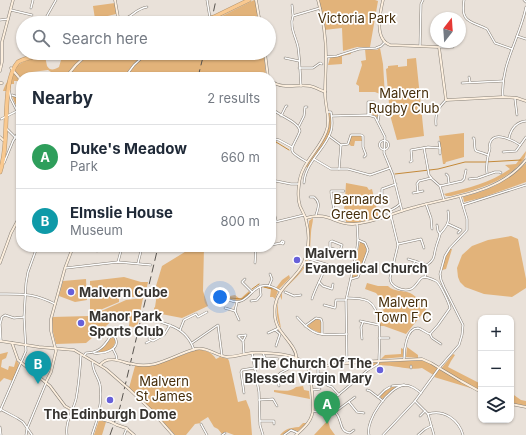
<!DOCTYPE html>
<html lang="en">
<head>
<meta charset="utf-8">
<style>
  :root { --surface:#fff; --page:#f6f6f7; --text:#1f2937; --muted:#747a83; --line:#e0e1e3; --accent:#ea580c }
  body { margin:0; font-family:Inter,sans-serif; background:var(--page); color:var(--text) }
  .controls { position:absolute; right:12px; bottom:12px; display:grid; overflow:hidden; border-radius:8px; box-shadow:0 1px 3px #0004 }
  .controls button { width:36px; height:36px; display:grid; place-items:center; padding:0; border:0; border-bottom:1px solid var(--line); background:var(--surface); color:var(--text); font:20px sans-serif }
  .compass { position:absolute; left:430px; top:12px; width:36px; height:36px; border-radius:50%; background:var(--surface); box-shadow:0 1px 3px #0004; rotate:17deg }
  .you { position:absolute; left:220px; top:297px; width:14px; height:14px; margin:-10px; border:3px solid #fff; border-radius:50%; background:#1a73e8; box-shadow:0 0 0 6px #1a73e833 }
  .badge { display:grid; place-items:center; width:26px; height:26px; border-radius:50%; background:var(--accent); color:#fff; font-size:13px; font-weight:700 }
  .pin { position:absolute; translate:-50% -33px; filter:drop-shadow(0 1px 2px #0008) }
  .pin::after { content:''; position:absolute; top:21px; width:14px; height:12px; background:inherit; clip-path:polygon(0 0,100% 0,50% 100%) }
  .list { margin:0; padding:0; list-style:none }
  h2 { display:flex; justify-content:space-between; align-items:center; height:52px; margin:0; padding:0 16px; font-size:17px }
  h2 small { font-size:13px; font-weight:400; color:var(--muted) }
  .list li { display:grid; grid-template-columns:26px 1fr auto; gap:12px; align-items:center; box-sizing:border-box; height:64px; padding:0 16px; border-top:1px solid var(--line) }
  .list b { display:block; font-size:15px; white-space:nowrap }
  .list p { margin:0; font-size:13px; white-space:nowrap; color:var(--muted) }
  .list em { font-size:13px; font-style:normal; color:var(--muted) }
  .icon { flex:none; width:22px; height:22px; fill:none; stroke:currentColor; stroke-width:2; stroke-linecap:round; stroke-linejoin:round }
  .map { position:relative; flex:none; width:526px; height:435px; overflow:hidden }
  .search { position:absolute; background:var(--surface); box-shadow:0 1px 3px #0004; left:16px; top:16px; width:260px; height:44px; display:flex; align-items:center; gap:10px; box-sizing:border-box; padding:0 14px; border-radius:22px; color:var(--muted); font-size:15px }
  .panel { position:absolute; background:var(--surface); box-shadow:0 1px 3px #0004; left:16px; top:72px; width:260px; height:180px; border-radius:16px }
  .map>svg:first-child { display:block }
</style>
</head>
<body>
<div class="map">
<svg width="526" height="435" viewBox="0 0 526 435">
  <rect width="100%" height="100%" fill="#e9e1d9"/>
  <g fill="#e2b37a">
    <path d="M254,0L256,2L259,23H205L220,17Z"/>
    <path d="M319,0H375L378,1L370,47H357L343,51L342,28L324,30Z"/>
    <path d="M115,3L116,14L95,19L93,6Z"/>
    <path d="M380,48L383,64L385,96L375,92H359V86L356,84L362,65L361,61L366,60L365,49L377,50Z"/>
    <path d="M350,52L351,53V54L342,56V64L328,65L330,58Z"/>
    <path d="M63,53H264L266,77C251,77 237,74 222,75L221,77H52L51,72L48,70L32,72L31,77H21V81H14V84H11L10,91H3C4,87 6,84 8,80C16,61 26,60 45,56L47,66C50,71 54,70 59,67Z"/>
    <path d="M416,58L424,136L397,140L390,115L386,69L388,68V66L398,65V67L407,66V59Z"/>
    <path d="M12,96L21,99V109L18,110Z"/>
    <path d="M374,102L378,116L377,117L368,112V103Z"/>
    <path d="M329,113H331L332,124L329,136L308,168L306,167C317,148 331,137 329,113Z"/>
    <path d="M464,133V157L446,162L445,164H443L439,136Z"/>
    <path d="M351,136H361L362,141H355L354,146H351L349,144Z"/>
    <path d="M526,151C526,159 521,164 515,169C496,185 474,190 451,196H446L444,194C468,188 490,183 510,169L505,165L516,164Z"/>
    <path d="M526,163V182L481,198L464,202L463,197C472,194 481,192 490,188C504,182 515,173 526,163Z"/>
    <path d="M346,183L367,187L369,190L372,189L379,218L355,223L346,222L344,207L346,205L345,199Z"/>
    <path d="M313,218C313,223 311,228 311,233C310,247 311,261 301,272C295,280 287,285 282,293V300L280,296C275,308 280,318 281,329C273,312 277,296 289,283C294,277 301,272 305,264C311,251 309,236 309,221Z"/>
    <path d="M511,236L518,239L526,279V288L512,297L484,294L465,287L460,282L458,277L457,268L462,255L472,246L488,240Z"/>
    <path d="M360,242H362L366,246V253L358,276L353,278L352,277Z"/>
    <path d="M193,247H204L203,291L208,306L182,318L156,313V311L154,310V308L155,307L158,287L156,286L162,266Z"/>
    <path d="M450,249H452L446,269L442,270L445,258Z"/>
    <path d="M289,275L290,278L279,289L276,288L282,280Z"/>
    <path d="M124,277L141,282H148L145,296L119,298V302L93,313L91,312L90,310V281Z"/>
    <path d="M86,279L87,300L75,302L59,296L63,281Z"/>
    <path d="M367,283L378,286H388C394,292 402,290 410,293C416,296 423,303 428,307L406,334L384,326H380L379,312L384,309L387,301L385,304L376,293L365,289Z"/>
    <path d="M264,286L271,287L278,291L275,299L273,297H270L271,289L261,287Z"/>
    <path d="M249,291L250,293C244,300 238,302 229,299L230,296L235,295L240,299Z"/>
    <path d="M143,298L137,328L129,326L130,318L113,320L86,343L56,344L53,332L52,317L90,316L126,300Z"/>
    <path d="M318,319L322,321V332L320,333L307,327L314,320Z"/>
    <path d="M113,337L116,341L112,349L100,353L98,352L105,346L111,338Z"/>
    <path d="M407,347L418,355V358L406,357Z"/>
    <path d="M401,348L403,349V357L381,359L385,355L401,354Z"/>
    <path d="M196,350C203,349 212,352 216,359L220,357L228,359L229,361L238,402L246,400L250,410L252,435H234L226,432L222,434L218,429L214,427L208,417L200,422L201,423L195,424L186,435H175L143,401L129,388L135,366H152Z"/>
    <path d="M8,352L6,358L2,360L1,367L8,370L9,366L14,367L16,360L19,364L13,381L4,378L0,382V354Z"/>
    <path d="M453,354L455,355L451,361L448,367L481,384V393L477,390L434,377L435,376L422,368C407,372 381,359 367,369V365L346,364L422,360L432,364L440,370Z"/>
    <path d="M400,385L393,389L382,399L380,396L388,388Z"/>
    <path d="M303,386L304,390L309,391L310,399L274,392V390C283,391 291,392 296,387Z"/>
    <path d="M511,393L521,400L526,401V406L511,403Z"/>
    <path d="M99,420L106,422L102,435H94Z"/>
    <path d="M328,420L330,428L335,435H314Z"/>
    <path d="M303,423H307L298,431L291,430L282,435H280C286,428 290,428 299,427Z"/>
  </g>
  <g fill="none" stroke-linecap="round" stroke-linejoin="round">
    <g stroke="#c48939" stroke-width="1">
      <path d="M271,132L273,137"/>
      <path d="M275,140L276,142L289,150"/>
      <path d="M271,146L276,143"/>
      <path d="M395,174L438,169L465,162H485L521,160"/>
      <path d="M264,287L272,289"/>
      <path d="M252,289L259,284"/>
      <path d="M230,298L242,299L249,293"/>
    </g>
    <g stroke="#878078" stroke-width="2.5">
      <g id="street">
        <path d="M207,0L210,18"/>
        <path d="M464,0C460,23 471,21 487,29L495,43L512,49"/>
        <path d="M524,0L526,2"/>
        <path d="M292,5L293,15"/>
        <path d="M31,8L33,0"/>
        <path d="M11,10L32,15"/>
        <path d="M0,20L8,19"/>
        <path d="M118,21C132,19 134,9 147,7"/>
        <path d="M43,23L56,0"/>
        <path d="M114,23L119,22"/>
        <path d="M517,36L526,39"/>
        <path d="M420,46L421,4L423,0"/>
        <path d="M439,47H453"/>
        <path d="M326,57L337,56L359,49L376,48L381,46L385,42"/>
        <path d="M285,58L299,61"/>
        <path d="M299,68H313L320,63L322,64"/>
        <path d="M125,77L134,65L147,53"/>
        <path d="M469,77L470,82"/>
        <path d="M462,83L503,81"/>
        <path d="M301,86C300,73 300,60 298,47C296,37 289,27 293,16L296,15L320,8"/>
        <path d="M9,90L11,99L17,111"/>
        <path d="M271,91L275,84"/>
        <path d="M12,95L21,98"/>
        <path d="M503,97C500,65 520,38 526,7"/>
        <path d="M516,98L515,99L517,115"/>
        <path d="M271,108C279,116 298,121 300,131C292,151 284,149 307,162"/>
        <path d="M368,115V102H374L379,115L378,121"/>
        <path d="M281,116L286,106H287"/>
        <path d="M332,116L368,115L375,117L385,137L384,153L393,175L402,211"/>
        <path d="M1,119L21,109"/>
        <path d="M436,125C435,113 438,108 446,100"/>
        <path d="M299,126L304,116L305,107H307"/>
        <path d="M7,129L21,143"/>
        <path d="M329,136L341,145L339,169"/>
        <path d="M271,138L279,140L292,147"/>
        <path d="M473,138H474C476,156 472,148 488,155"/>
        <path d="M509,138C511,129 516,122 526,121"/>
        <circle cx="384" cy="145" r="4.5"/>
        <path d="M439,142L440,148"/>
        <path d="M341,145L348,144L351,135H361L363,136V147L366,155L364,157"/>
        <path d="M424,148L429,175L432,179L440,186L444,200"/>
        <path d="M503,152L516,151L526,137"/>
        <path d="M314,159L331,169H348L370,175L390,168"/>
        <path d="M410,162L412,161L411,150L428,147L440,148V154"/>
        <path d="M4,163L13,141L21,128"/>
        <path d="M487,173C486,165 487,159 489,152C491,149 489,146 490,143C494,130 514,141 520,145"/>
        <path d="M446,174L448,176L449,183"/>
        <path d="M469,179L478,178L495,172H500L501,173"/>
        <path d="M271,180L291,184H299"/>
        <path d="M304,183C305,162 326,149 331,131C333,125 332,118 331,112H327"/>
        <path d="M440,186L462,181L464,179L466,170"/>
        <path d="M271,188L273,180"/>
        <path d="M418,192L423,191"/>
        <path d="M413,193L418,192L417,184L419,181L431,178"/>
        <path d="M310,197H314C321,203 318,208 316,215"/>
        <path d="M271,199L276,221"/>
        <path d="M381,200L382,198V189L396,184"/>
        <path d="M426,204L431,218L432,229"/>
        <path d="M463,205L526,185"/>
        <path d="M381,212L382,214C389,211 395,209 400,204"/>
        <path d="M391,216L398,245L390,278C390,287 403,292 411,289C416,287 418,280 423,277C427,277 432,279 436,281C440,283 449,303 450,308L438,325L430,334C426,333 422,329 418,328C406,328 404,351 404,359"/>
        <path d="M334,219C336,209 331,201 331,191H344"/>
        <path d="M271,223L304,215"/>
        <path d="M448,224L461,230L458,233"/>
        <path d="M440,234C447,226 450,222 448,211"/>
        <path d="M282,241L284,242L283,244L281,243Z"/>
        <path d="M398,244L421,239L424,248"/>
        <path d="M271,245L281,243"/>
        <path d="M97,251L104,247"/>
        <path d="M340,251L342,245L332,241L330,242V248C339,250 348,253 356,255"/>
        <path d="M309,259L352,272"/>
        <path d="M408,259L427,265"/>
        <path d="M118,262L122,247"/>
        <path d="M138,263L142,247"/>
        <path d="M255,263L256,247"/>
        <path d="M66,268L118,262L151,265"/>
        <path d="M410,270L415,261"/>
        <path d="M425,277L427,265C436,258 433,257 436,247C437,243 439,239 440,234L438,231L437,225"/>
        <path d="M245,279L242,282L252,292"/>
        <path d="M351,279L358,277L368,250L365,243L358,240"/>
        <path d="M319,282L323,286L332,289L333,284"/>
        <path d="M269,286L272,279L270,274"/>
        <path d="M285,292L294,296L301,295"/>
        <path d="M0,294C23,294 34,293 55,304"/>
        <path d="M312,299C316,286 322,278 326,265"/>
        <path d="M229,300C253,310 250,272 280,291"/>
        <path d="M251,301L257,300L261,295L260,286"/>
        <path d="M237,302L235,311L239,320"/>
        <path d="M324,305L335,308L336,300H346"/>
        <path d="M225,308L235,311"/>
        <path d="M154,317V319C159,322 164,323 169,325C181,329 190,338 194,350"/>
        <path d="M297,317C315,338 321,335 347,334"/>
        <path d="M360,321L379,325"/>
        <path d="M305,326L316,318L321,319L322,322V334"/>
        <path d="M180,330L184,320L196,314L198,317L207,312"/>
        <path d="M275,330L280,334L276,346"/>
        <path d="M150,332L149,339L153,341L164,335L170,325"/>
        <path d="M268,333L279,328"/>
        <path d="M430,334L432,338L441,344"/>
        <path d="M379,338H389"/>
        <path d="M362,339L361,327L363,322"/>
        <path d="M1,341L0,324L2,317L5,315L14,318L24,317"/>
        <path d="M243,341L246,335L238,336L243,341L244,354"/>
        <path d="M146,343L150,341"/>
        <path d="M192,343L218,325L222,356"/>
        <path d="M113,349L116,355L117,360"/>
        <path d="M252,353L259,392L260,425L263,435"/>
        <path d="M263,353L265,358L278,359"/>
        <path d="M84,356L86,353C98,353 104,347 110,337L114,336C123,349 104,354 94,353"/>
        <path d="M347,363L346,300L356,255L358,240L357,224"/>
        <path d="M318,367V374H323"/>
        <path d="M411,368V366"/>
        <path d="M328,383L327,385L332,387L339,395"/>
        <path d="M279,386L277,376C285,367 292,373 296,358"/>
        <path d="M392,386L404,385"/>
        <path d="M312,390L320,389"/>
        <path d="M367,390L370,391L383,401"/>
        <path d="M244,393L241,372L242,370L254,368"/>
        <path d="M378,397L385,390L390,387"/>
        <path d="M259,400L273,399L277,406"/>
        <path d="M415,401L428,414L434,435"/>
        <path d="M349,402L357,412L364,413"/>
        <path d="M327,403C331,407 335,411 338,416C342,423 340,432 350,433L354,430"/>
        <path d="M0,409L17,418L23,422L32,435"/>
        <path d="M0,411L26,351L24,317L26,283L28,272L37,247"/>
        <path d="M313,411L318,412L368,370L378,364L379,360C379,345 384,310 368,301C362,298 353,298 347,298"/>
        <path d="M335,412L355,397"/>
        <path d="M428,414C444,409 459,420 463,435"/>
        <path d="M420,416L425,411"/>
        <path d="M260,421H274V424"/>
        <path d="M201,424L207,435"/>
        <path d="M0,427L1,435"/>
        <path d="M26,435L27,429L46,383"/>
        <path d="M67,435C65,422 73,411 76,399C79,384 80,370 81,355"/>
        <path d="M92,435C98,419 103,402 100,385C99,378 91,369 93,362"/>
        <path d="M124,435L127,428"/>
        <path d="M222,435L225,433"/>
        <path d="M284,435L291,430L298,433"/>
        <path d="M369,435C365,420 389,387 404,385C411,385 416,389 421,393"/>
        <path d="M383,435L415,401L439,368L459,345L462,335L463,325L444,287L441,280L440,274L445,256L450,248L467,230V219L460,196"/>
        <path d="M418,435L425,429L431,426"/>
      </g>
    </g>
    <g stroke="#878078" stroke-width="3">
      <g id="secondary">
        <path d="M115,0L119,23"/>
        <path d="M256,0L260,23"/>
        <path d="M383,0C380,13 374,39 390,45L439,47L446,100L503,97L517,98L526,101"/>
        <path d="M265,53L268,77"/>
        <path d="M11,68L21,80"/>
        <path d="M0,71L2,62V42L13,0"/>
        <path d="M66,77L76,65L89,53"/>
        <path d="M271,81C283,90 297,84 310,86C315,87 320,90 325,92"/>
        <path d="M0,83H2"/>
        <path d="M0,137L3,140"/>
        <path d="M306,218C329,211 335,225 353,224C375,223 394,212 415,207C453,196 499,194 526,160"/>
        <path d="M0,263L11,233L21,214"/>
        <path d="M0,341L39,347L74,350L106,369L122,383"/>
        <path d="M12,343L18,360L50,386L65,406L72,410L111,422"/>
        <path d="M296,358C298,349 282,335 278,327C275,321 274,313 275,306C278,285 301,277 306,256C309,245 309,231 306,220C305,215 302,211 300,206C298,200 298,192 299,185C300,164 319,151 326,132C331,120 325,106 325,93C325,81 326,69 326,57C326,38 323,18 318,0"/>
        <path d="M133,364C155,370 174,355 195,349C206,346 216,356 227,357C235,357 243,354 251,353C265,352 299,353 307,366C311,373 313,399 313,408C313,420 305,427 296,435"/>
        <path d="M100,365C107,356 118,360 127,363"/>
        <path d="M307,368L357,362L422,359L431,363L461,381L481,392"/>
        <path d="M46,382L51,372L56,351L51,331V319L65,268L73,247"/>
        <path d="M129,389L151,410L173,435"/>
        <path d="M511,404L526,407"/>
        <path d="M117,425L126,428L134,435"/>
      </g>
    </g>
    <g stroke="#b5956e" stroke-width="4.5">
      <g id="highway">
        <path d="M214,17L249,0"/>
        <path d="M199,23L211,18"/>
        <path d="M0,172C11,139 0,82 18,62C28,56 43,55 54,53"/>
      </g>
    </g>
    <use href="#street" stroke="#fff" stroke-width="1.5"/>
    <use href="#secondary" stroke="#fdefde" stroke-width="2"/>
    <use href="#highway" stroke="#f9c990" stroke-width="3.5"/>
    <g stroke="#58544f" stroke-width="1" stroke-dasharray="8 4" stroke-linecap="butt">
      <path d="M211,23L216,0"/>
      <path d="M198,77L204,53"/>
      <path d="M110,435L120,407L158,247"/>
    </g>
    <g stroke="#878078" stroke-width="3" stroke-linecap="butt">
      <g id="secondary-bridge">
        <path d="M127,363L133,364"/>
        <path d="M122,383L129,389"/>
        <path d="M111,422L117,425"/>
      </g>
    </g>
    <g stroke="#b5956e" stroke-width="4.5" stroke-linecap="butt">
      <path id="highway-bridge" d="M211,18L214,17"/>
    </g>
    <use href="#secondary-bridge" stroke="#fdefde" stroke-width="2"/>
    <use href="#highway-bridge" stroke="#f9c990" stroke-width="3.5"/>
  </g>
  <g fill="#6760d9" stroke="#fff" stroke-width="1.5">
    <circle cx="297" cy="260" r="4"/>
    <circle cx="71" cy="292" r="4"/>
    <circle cx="81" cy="323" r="4"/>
    <circle cx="380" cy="370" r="4"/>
    <circle cx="110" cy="400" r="4"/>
  </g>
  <g text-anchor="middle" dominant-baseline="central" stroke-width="3.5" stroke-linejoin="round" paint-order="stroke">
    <g font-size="13" fill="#452d0a" stroke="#fff">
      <text x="357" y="18">Victoria Park</text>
      <text x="404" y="93">Malvern<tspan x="404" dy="15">Rugby Club</tspan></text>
      <text x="361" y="199">Barnards<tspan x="361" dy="15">Green CC</tspan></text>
      <text x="403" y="302">Malvern<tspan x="403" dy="15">Town F C</tspan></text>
      <text x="164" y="381">Malvern<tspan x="164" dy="15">St James</tspan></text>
    </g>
    <g font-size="13" font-weight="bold" fill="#373430" stroke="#fff" text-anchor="start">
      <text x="305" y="253">Malvern<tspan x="305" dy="15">Evangelical Church</tspan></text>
      <text x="79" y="292">Malvern Cube</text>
      <text x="89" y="316">Manor Park<tspan x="89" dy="15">Sports Club</tspan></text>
      <text x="372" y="363" text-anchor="end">The Church Of The<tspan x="372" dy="15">Blessed Virgin Mary</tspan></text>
      <text x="110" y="414" text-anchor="middle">The Edinburgh Dome</text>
    </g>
  </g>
</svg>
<div class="controls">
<button>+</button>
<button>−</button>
<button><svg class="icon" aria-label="layers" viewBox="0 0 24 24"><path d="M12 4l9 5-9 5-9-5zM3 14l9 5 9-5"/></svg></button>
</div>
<svg class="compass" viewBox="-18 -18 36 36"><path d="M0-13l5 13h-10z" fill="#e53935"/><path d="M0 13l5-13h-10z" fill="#747a83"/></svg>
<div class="you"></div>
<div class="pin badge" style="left:327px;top:424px;background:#2e9e5b">A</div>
<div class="pin badge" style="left:38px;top:384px;background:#0f9aa8">B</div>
<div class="search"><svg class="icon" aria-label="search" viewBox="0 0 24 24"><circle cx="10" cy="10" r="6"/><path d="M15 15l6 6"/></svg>Search here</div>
<section class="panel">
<h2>Nearby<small>2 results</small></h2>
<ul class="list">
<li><span class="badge" style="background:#2e9e5b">A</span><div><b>Duke's Meadow</b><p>Park</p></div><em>660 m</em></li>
<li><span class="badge" style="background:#0f9aa8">B</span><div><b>Elmslie House</b><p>Museum</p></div><em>800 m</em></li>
</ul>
</section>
</div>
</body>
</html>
